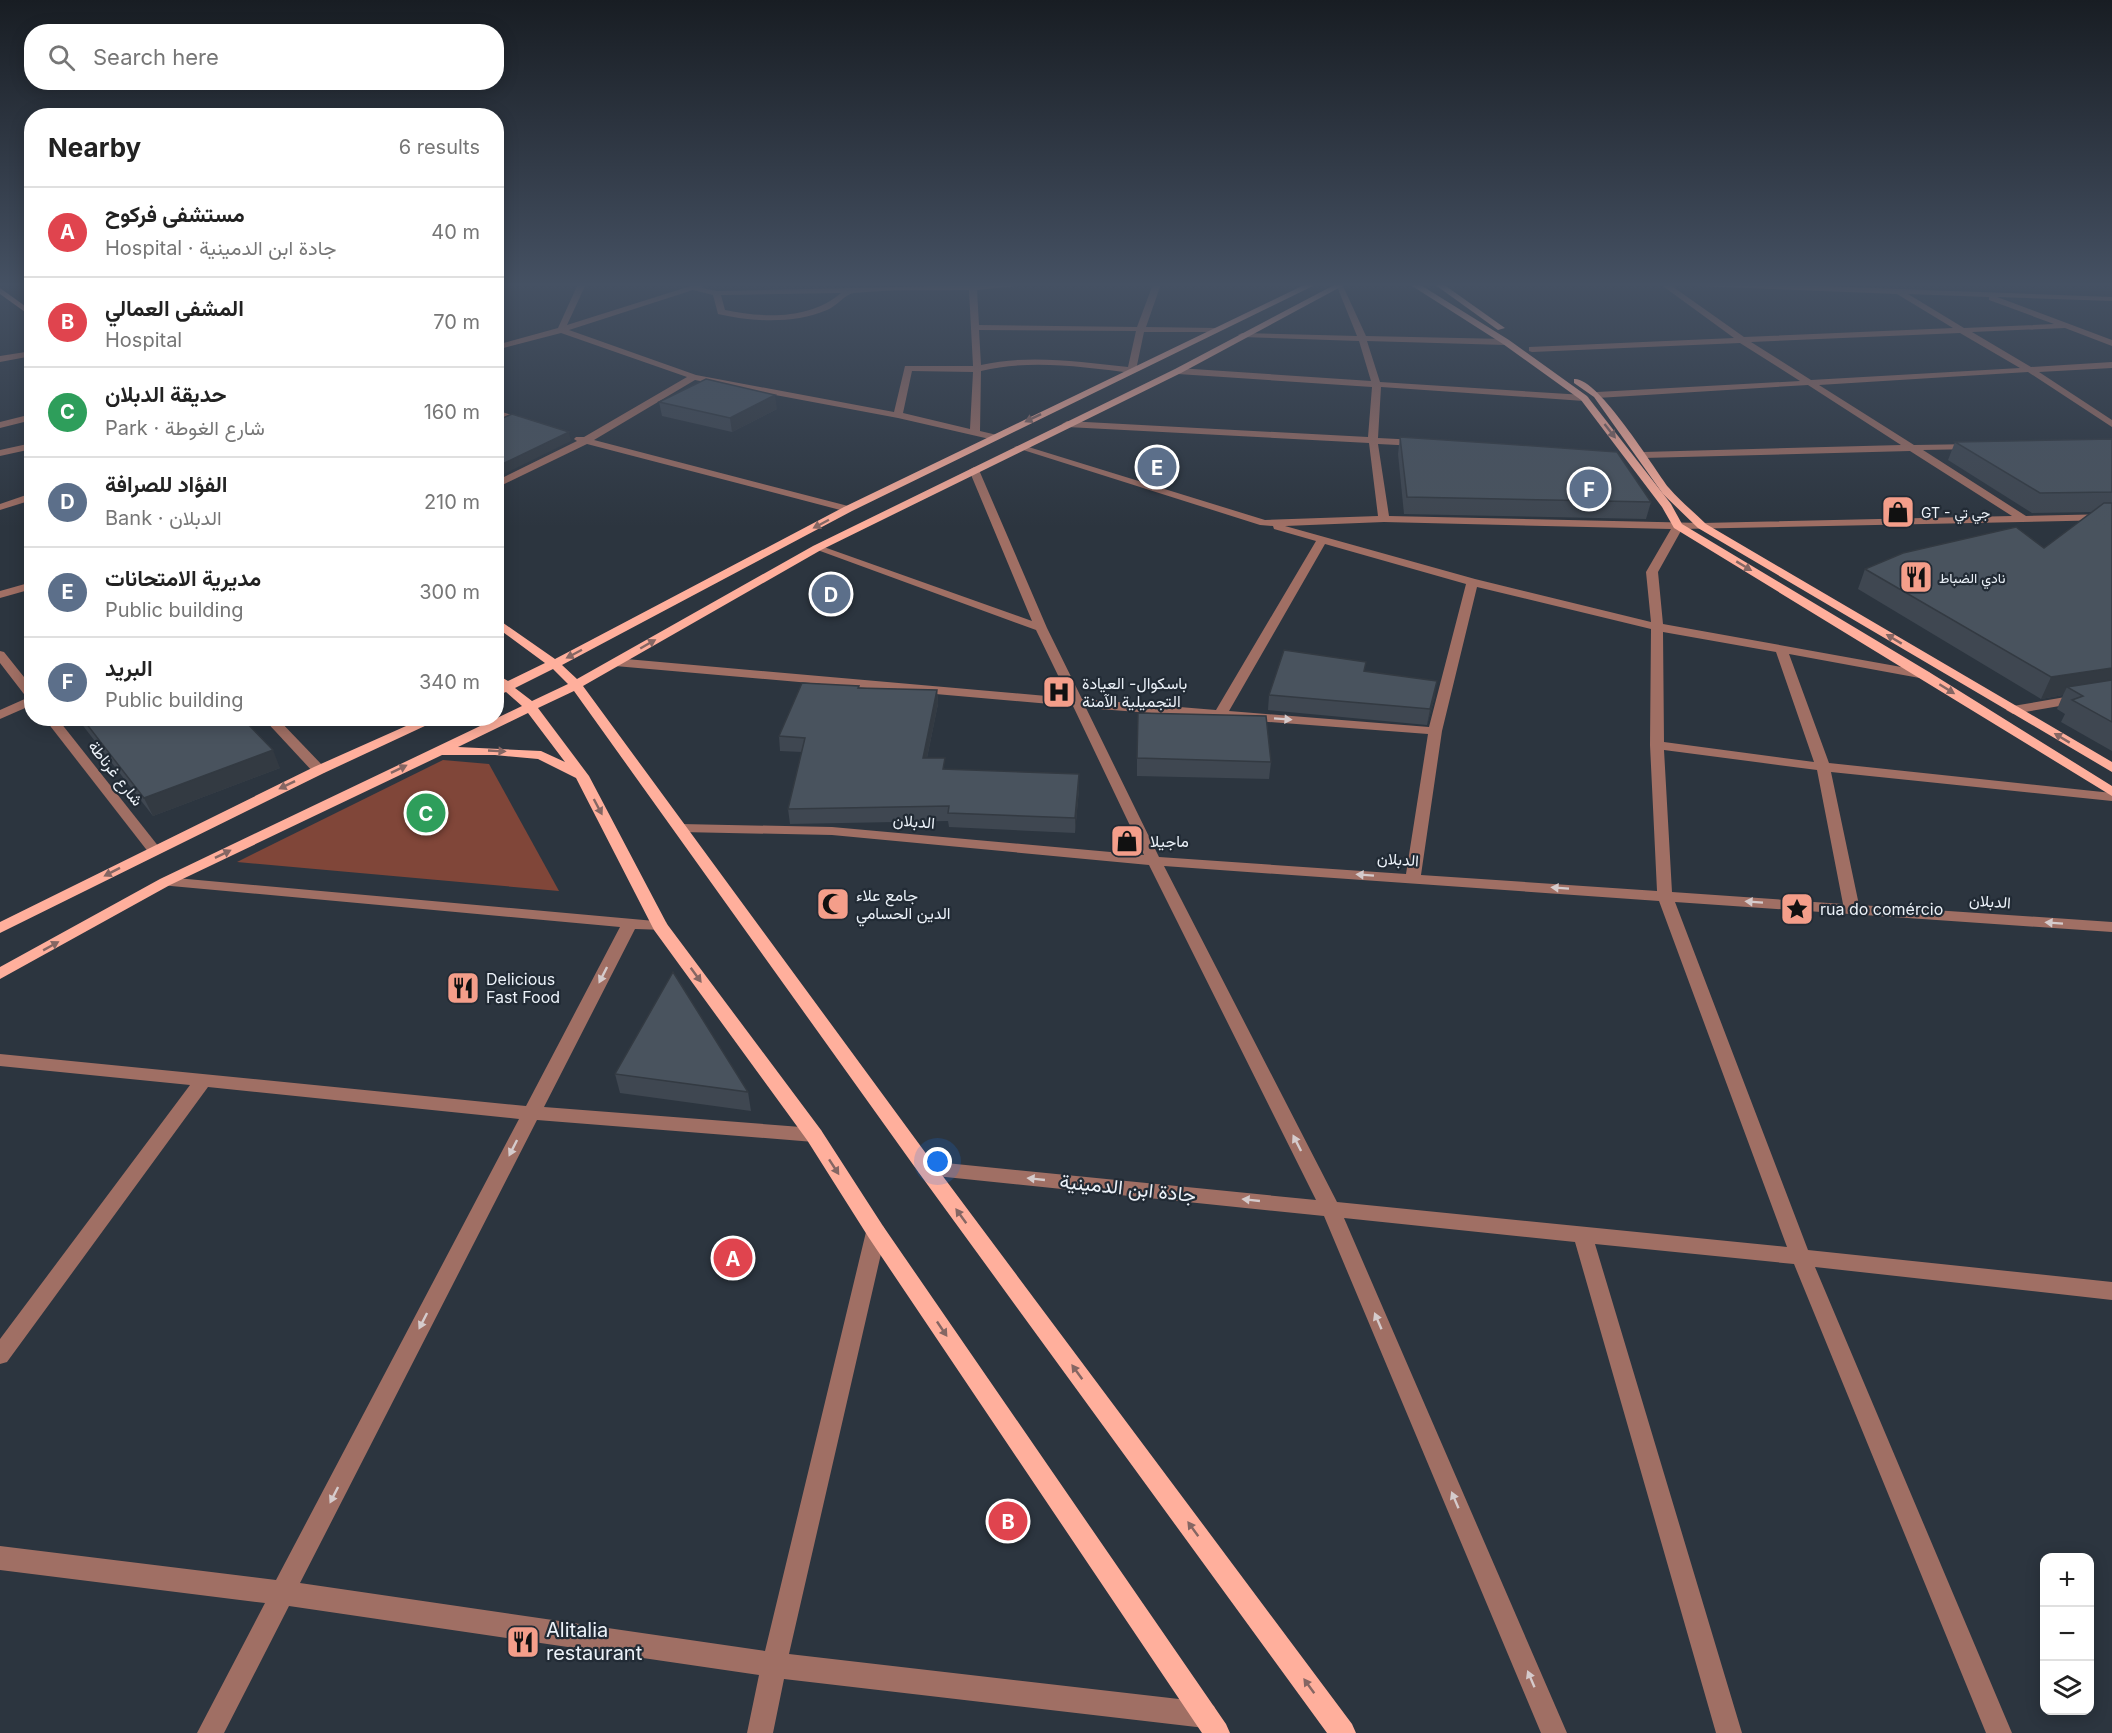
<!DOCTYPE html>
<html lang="en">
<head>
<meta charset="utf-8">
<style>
  :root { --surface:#fff; --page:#f2f2f2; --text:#222; --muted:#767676; --line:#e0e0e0; --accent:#805a51 }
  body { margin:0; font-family:Inter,Vazirmatn,sans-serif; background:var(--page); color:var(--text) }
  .controls { position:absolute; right:18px; bottom:18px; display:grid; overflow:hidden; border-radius:12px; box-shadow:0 3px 15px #0003 }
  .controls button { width:54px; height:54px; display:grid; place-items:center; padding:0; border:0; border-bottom:2px solid var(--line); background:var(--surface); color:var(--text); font:30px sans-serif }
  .you { position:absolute; left:938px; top:1162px; width:21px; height:21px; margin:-15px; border:4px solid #fff; border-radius:50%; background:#1a73e8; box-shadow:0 0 0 9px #1a73e833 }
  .badge { display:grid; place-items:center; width:39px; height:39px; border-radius:50%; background:var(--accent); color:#fff; font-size:20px; font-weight:700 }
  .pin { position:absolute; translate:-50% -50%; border:3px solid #fff; box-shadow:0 2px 6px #0006 }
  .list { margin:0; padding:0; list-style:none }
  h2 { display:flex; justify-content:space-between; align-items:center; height:78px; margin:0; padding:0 24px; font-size:26px }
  h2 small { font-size:20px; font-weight:400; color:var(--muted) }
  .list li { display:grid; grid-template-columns:39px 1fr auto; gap:18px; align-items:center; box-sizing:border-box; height:90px; padding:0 24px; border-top:2px solid var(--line) }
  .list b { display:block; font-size:22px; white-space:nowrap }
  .list p { margin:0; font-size:20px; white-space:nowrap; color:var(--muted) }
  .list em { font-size:20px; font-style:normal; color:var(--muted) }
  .icon { flex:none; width:33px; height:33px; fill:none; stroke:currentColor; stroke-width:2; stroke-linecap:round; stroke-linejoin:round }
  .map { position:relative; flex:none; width:2112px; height:1733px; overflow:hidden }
  .search { position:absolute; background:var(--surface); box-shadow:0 3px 15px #0003; left:24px; top:24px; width:480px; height:66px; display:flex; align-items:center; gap:15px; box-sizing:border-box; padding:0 21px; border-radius:24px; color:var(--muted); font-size:22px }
  .panel { position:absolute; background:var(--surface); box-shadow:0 3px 15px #0003; left:24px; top:108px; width:480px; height:618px; border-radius:24px }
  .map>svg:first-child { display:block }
</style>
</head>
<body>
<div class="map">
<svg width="2112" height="1733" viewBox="0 0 2112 1733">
  <rect width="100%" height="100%" fill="#2c353f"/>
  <path fill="#804639" d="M443,760L489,764L559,891L237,862Z"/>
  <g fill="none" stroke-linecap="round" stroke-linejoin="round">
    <g fill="#a06f64" fill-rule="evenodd">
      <path d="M578,284H586L567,325L697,284H705L702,288L717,291L1036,284L977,290L979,325L1137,327L1153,284H1161L1146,327L1217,328L1221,330L1217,332H1144L1136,370L1132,373C1081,367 1032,359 981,371L980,431L997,435L999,437L994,440L898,418L695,380L594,440L852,507L853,509L848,512L587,444L496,488V481L577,441L574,439L576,437H584L687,377L561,333L496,350V345L558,328ZM693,290L713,295L718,314C753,322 794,324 827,310C837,306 845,294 854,293C892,289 931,291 969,290L973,366H905L894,412L696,375L569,330ZM841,293C810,320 763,318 725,310L721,295ZM979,330L1136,331L1128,367C1079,362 1030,354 981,365ZM912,371L973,372L970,429L903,413Z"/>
      <path d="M1336,284L1343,286L1366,336L1506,339L1510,342L1506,345L1367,341L1380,382L1584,395L1589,398L1584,401L1381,387L1378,438L1417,440L1422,443L1417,446L1378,444L1389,516L1702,523L2012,516L1910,451L1643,458L1638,455L1643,452L1901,445L1808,385L1597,398L1592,395L1597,392L1800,381L1740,343L1532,352L1529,351V347L1734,338L1660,284H1669L1744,337L1953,328L1897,294L1697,286L1693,284H1766L2112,297V301L1997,297L2112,340V346L2065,328L1972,332L2031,367L2112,362V368L2039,372L2112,420V427L2028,372L1819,385L1914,445L1977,444V448L1974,449L1923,450L2026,516L2112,514V520L1682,529L1658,572L1663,624L1929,672L1931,675L1925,679L1789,654L1829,763L2112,793V801L1831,772L1859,905L2112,922V932L1675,902L1808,1250L2112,1282V1300L1815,1267L2012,1733H1986L1794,1264L1595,1244L1742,1733H1716L1575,1242L1344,1218L1567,1733H1541L1324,1216L926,1175L919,1173L917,1168L919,1163L926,1161L1316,1200L1149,865L832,835L681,832L674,828L681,824L832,827L1144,855L1073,706L615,666L609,662L615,658L1069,698L1036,630L812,548L817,545L821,546L1032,621L969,470L974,467L979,470L1047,628L1082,699L1216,710L1316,541L1274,529L1273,526L1260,525L1014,447L1022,445L1265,520L1378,516L1369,443L1067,427L1062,424L1067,421L1368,437L1372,387L1178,374L1174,371L1178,368L1371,381L1359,341L1242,337L1238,335L1242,333L1357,336ZM1908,294L1989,297V300L2054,324L1964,328ZM1960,333L2020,368L1811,380L1751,342ZM1384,522L1671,529L1646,572L1651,622L1475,579L1285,526ZM1325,544L1466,584L1429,727L1229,711ZM1477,587L1651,629L1650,745L1657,891L1421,875L1442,731ZM1663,632L1776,652L1814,762L1664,742ZM1086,708L1428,734L1406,874L1159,857ZM1664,750L1817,770L1843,904L1672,892ZM1164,866L1659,901L1787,1247L1337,1202Z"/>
      <path d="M32,351V356L0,362V356Z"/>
      <path d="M496,410L528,420L530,422L525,425L496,416Z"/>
      <path d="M32,414V420L0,428V422Z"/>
      <path d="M32,443V449L0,456V450Z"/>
      <path d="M32,493V500L0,510V504Z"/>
      <path d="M32,582V589L0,598V591Z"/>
      <path d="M0,651L4,652L32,687V705L0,719V710L27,698L0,663Z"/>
      <path d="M2112,689V697L2013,714L2006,710L2013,706Z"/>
      <path d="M44,718H57L159,847L161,850L159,853H149Z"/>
      <path d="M263,718H277L324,767L326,770L324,773H314Z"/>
      <path d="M165,877L666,922L668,926L666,930L635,929L544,1107L814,1128L821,1130L823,1135L821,1140L814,1142L537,1120L300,1583L765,1651L866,1232L869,1226L876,1224L883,1226L886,1232L789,1654L1205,1702L1214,1706L1218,1715L1214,1724L1205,1728L784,1679L773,1733H747L759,1675L289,1606L224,1733H197L265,1603L0,1570V1546L276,1580L519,1119L208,1087L7,1362L0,1364V1339L190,1085L0,1066V1054L526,1106L620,927L160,885L157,882Z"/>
    </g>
    <g fill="#ffaf9c" fill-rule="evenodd">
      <path d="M1306,284H1317L852,511L562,665L577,679L813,546L1175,369L1336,284H1346L1181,373L821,550L583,686L933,1163L1352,1724L1356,1733H1327L919,1173L574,691L538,708L589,776L667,924L821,1130L883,1226L1226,1724L1230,1733H1202L869,1238L807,1140L654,930L576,778L538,759L495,755H442L170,885L0,979V967L160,879L522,706L506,692L496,696V674L508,681L545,663L496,627V618L555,659L844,507ZM553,669L568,684L532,701L515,688ZM528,713L565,762L541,751L458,747Z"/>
      <path d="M1409,284H1419L1509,340L1587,396L1671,504L1682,524L1929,672L2112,786V796L1674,528L1662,507L1581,400L1503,344Z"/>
      <path d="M1434,284H1443L1505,328L1498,330Z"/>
      <path d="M0,288L32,311V317L0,294Z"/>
      <path d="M1574,379C1598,377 1653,467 1669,488C1680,501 1694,512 1706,524L2112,762V772L1698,528L1663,494L1594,397L1574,383Z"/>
      <path d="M424,718H442L324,773L0,933V922L314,767Z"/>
    </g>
  </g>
  <g fill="#3f4751">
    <path d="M659,402L777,409L732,432L662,416Z"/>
    <path d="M1400,437L1651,502L1646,519L1404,514L1398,454Z"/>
    <path d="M2112,439V751L2061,722L2065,714L2057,709L2063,695L2041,699L1858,589L1865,569L2044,548L2093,512L2032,513L1948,460L1955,442Z"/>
    <path d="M1365,671L1435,696L1427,725L1268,710L1269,695Z"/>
    <path d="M859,688L937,690L938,704L927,758L945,769L1079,774V789L1075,833L949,827L948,821L790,824L788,809L802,752L780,751L779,736Z"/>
    <path d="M77,718H242L280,768L153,816Z"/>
    <path d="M1137,730L1271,762L1269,779L1137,776Z"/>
    <path d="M615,1074L748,1092L751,1111L620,1093Z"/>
  </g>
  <g fill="#333a42">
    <path d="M775,395L777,409L732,432L730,418Z"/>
    <path d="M569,432L571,441L496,478V467Z"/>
    <path d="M2112,668V688L2067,687L2063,695L2041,699L2051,677Z"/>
    <path d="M1437,681L1435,696L1427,725L1430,709Z"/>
    <path d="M937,690L938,704L924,772L923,758Z"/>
    <path d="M273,750L280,768L153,816L144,798Z"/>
    <path d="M1079,774V789L1075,833V818Z"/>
  </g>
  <g fill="#49535e" stroke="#333a42" stroke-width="1.5">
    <path d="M706,379L775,395L730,418L659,402Z"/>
    <path d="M512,414L569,432L496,467V421Z"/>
    <path d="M1400,437L1505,444L1617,452L1651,502L1407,497Z"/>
    <path d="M2112,439V492L2040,493L1955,442Z"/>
    <path d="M2104,503H2112V668L2051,677L1865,569L1903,553L2016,527L2044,548Z"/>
    <path d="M1284,650L1366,662L1364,671L1437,681L1430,709L1269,695Z"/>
    <path d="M2112,680V722L2072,700L2083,696L2067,687Z"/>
    <path d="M802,683L859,686L858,688L937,690L923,758H945L943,769L1079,774L1075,818L948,813L949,806L788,809L805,738L779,736Z"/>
    <path d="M1138,713L1266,716L1271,762L1137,758Z"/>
    <path d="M82,718H242L273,750L144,798Z"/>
    <path d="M673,972L748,1092L615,1074Z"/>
  </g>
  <defs><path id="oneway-solid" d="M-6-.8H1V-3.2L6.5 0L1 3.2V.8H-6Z" transform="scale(1.5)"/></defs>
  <g fill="#856663">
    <use href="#oneway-solid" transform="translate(1033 418) rotate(154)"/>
    <use href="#oneway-solid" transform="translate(1610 431) rotate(52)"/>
    <use href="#oneway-solid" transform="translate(821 524) rotate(152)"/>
    <use href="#oneway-solid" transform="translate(1744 566) rotate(31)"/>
    <use href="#oneway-solid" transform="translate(1894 639) rotate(-149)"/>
    <use href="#oneway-solid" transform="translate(648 644) rotate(-30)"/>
    <use href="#oneway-solid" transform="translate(574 654) rotate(152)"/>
    <use href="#oneway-solid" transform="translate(1947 689) rotate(32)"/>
    <use href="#oneway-solid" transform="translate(2062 738) rotate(-149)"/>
    <use href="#oneway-solid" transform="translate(497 751) rotate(3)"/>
    <use href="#oneway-solid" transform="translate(399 769) rotate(-26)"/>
    <use href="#oneway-solid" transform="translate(287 785) rotate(154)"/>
    <use href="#oneway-solid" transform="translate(598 807) rotate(62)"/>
    <use href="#oneway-solid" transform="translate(223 854) rotate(-26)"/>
    <use href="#oneway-solid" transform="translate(112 872) rotate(153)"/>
    <use href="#oneway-solid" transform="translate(51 946) rotate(-29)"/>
    <use href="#oneway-solid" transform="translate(696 975) rotate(54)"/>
    <use href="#oneway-solid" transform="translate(834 1167) rotate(57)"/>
    <use href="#oneway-solid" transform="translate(961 1216) rotate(-126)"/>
    <use href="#oneway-solid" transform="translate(942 1329) rotate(56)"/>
    <use href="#oneway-solid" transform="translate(1077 1372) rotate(-126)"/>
    <use href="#oneway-solid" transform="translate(1193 1529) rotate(-126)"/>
    <use href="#oneway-solid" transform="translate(1309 1686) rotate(-126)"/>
  </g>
  <g fill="#d5cbcc">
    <use href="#oneway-solid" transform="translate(1283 719) rotate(4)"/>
    <use href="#oneway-solid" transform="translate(1365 875) rotate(-176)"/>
    <use href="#oneway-solid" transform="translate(1560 888) rotate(-176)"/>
    <use href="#oneway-solid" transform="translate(1754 902) rotate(-176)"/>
    <use href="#oneway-solid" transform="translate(2054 923) rotate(-176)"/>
    <use href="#oneway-solid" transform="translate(603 975) rotate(117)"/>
    <use href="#oneway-solid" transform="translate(1297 1143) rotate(-117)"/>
    <use href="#oneway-solid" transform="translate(513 1148) rotate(117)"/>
    <use href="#oneway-solid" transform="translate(1036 1179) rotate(-174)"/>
    <use href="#oneway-solid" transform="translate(1251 1200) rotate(-174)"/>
    <use href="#oneway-solid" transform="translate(423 1321) rotate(117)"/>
    <use href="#oneway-solid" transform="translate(1378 1321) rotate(-113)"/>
    <use href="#oneway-solid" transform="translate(334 1495) rotate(117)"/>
    <use href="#oneway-solid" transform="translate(1455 1500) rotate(-113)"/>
    <use href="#oneway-solid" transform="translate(1531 1679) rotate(-113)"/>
  </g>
  <linearGradient id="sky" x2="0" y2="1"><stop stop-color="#181d23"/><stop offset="0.54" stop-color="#455163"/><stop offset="1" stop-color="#455163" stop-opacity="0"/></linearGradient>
  <rect width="2112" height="527" fill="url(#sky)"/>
  <defs>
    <g id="shop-square" transform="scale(1.725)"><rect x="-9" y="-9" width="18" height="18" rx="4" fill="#f49e8a" stroke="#222b35"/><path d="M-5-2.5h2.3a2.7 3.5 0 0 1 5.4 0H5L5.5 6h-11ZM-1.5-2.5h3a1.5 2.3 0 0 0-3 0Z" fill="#111"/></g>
    <g id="restaurant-square" transform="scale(1.725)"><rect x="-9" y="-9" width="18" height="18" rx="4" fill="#f49e8a" stroke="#222b35"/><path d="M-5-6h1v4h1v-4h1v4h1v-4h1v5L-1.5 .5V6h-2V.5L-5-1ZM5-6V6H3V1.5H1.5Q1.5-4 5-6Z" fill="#111"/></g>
    <g id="hospital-square" transform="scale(1.725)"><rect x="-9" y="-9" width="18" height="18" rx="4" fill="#f49e8a" stroke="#222b35"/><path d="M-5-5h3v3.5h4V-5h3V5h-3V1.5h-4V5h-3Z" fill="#111"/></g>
    <g id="mosque-square" transform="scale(1.725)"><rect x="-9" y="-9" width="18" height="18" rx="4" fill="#f49e8a" stroke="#222b35"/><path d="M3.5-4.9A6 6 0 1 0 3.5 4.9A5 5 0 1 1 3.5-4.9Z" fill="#111"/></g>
    <g id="sight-square" transform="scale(1.725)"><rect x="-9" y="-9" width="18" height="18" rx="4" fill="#f49e8a" stroke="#222b35"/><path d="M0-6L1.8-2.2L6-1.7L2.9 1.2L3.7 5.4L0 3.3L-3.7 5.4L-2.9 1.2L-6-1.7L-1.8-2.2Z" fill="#111"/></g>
  </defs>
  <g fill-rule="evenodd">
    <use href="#shop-square" x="1898" y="512"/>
    <use href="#restaurant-square" x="1916" y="577"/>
    <use href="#hospital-square" x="1059" y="692"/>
    <use href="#shop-square" x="1127" y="841"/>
    <use href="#mosque-square" x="833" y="904"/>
    <use href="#sight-square" x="1797" y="909"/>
    <use href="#restaurant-square" x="463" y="988"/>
    <use href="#restaurant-square" x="523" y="1642"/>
  </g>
  <g text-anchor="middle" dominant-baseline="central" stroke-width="4.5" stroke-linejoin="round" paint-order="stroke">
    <g font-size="14" fill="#ecf2f9" stroke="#222b35" text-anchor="start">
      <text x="1921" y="512">GT - جي تي</text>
      <text x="1939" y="577">نادي الضباط</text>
    </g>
    <g font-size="16" fill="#ecf2f9" stroke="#222b35" text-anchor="start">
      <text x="1082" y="683">باسكوال- العيادة<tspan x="1082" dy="18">التجميلية الآمنة</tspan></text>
      <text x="1150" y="841">ماجيلا</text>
      <text x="856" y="895">جامع علاء<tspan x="856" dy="18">الدين الحسامي</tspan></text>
      <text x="1820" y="909">rua do comércio</text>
      <text x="486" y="979">Delicious<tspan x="486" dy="18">Fast Food</tspan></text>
    </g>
    <g font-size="16" fill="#ecf2f9" stroke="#222b35">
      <text transform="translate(116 773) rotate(52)">شارع غرناطة</text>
      <text transform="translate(914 821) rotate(5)">الدبلان</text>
      <text transform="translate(1398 859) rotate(4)">الدبلان</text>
      <text transform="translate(1990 901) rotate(4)">الدبلان</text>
    </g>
    <g font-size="20" fill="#ecf2f9" stroke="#222b35">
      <text transform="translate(1128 1188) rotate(6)">جادة ابن الدمينية</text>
    </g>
    <g font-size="20" fill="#ecf2f9" stroke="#222b35" text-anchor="start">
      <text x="546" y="1630">Alitalia<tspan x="546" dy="23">restaurant</tspan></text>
    </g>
  </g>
</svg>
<div class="controls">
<button>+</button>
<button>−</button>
<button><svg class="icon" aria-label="layers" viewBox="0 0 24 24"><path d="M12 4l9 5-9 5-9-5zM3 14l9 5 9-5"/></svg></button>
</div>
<div class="you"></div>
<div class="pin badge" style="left:733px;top:1258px;background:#e0444e">A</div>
<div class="pin badge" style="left:1008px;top:1521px;background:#e0444e">B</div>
<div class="pin badge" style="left:426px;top:813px;background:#2e9e5b">C</div>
<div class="pin badge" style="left:831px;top:594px;background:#5c6f8a">D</div>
<div class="pin badge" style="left:1157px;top:467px;background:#5c6f8a">E</div>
<div class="pin badge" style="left:1589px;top:489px;background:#5c6f8a">F</div>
<div class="search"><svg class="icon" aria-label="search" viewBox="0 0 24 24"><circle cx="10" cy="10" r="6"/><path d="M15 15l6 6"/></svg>Search here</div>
<section class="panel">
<h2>Nearby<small>6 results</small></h2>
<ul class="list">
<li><span class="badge" style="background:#e0444e">A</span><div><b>مستشفى فركوح</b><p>Hospital · جادة ابن الدمينية</p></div><em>40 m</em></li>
<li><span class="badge" style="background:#e0444e">B</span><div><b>المشفى العمالي</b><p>Hospital</p></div><em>70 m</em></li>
<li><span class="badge" style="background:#2e9e5b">C</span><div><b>حديقة الدبلان</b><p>Park · شارع الغوطة</p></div><em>160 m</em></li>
<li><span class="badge" style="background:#5c6f8a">D</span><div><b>الفؤاد للصرافة</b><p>Bank · الدبلان</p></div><em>210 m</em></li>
<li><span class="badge" style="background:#5c6f8a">E</span><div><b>مديرية الامتحانات</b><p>Public building</p></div><em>300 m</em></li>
<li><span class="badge" style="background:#5c6f8a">F</span><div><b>البريد</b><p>Public building</p></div><em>340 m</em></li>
</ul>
</section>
</div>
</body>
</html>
